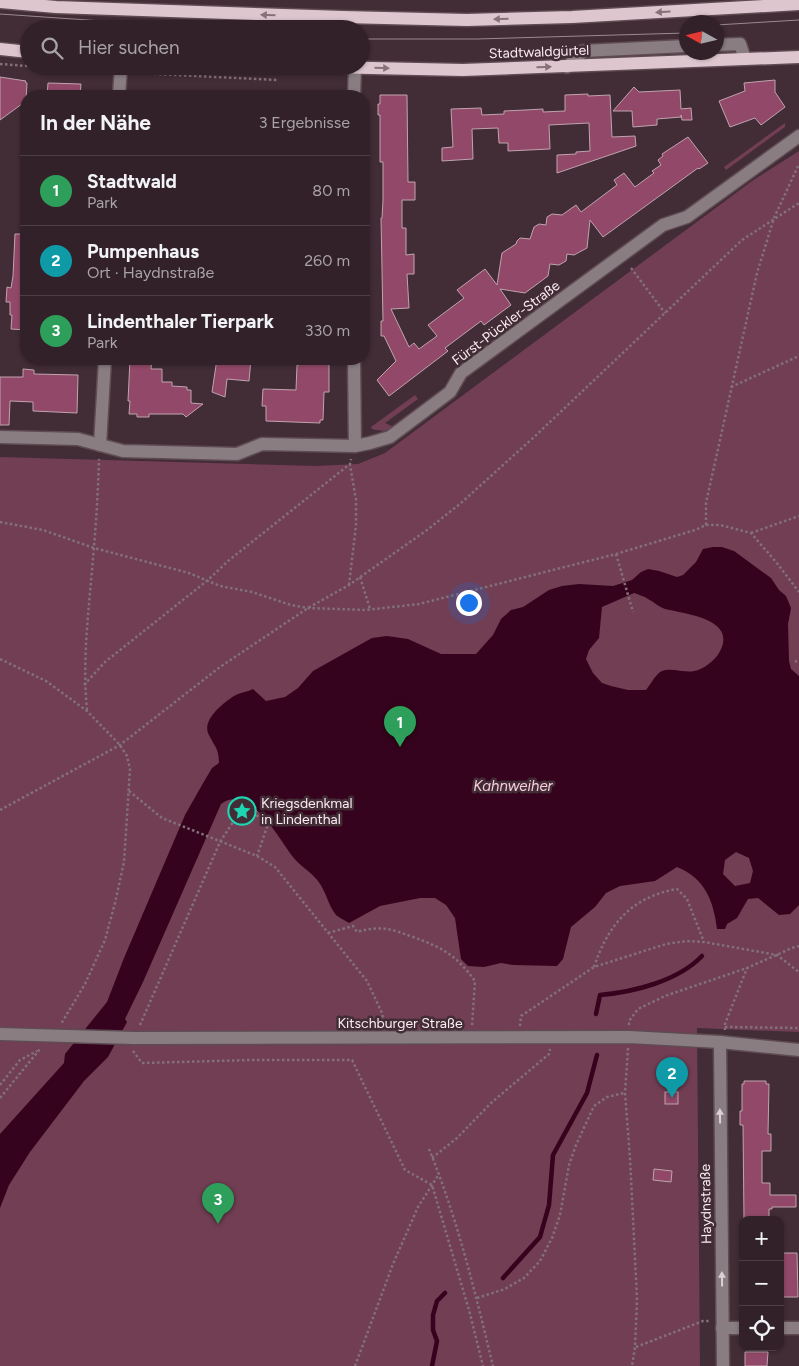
<!DOCTYPE html>
<html lang="de">
<head>
<meta charset="utf-8">
<style>
  :root { --surface:#322128; --page:#3a2930; --text:#f1f3f6; --muted:#a8a3a8; --line:#4d3e45; --accent:#1a73e8 }
  body { margin:0; font-family:Figtree,sans-serif; background:var(--page); color:var(--text) }
  .controls { position:absolute; right:15px; bottom:15px; display:grid; overflow:hidden; border-radius:10px; box-shadow:0 1px 4px #0004 }
  .controls button { width:45px; height:45px; display:grid; place-items:center; padding:0; border:0; border-bottom:1px solid var(--line); background:var(--surface); color:var(--text); font:25px sans-serif }
  .compass { position:absolute; left:679px; top:15px; width:45px; height:45px; border-radius:50%; background:var(--surface); box-shadow:0 1px 4px #0004; rotate:278deg }
  .you { position:absolute; left:468px; top:602px; width:18px; height:18px; margin:-12px; border:4px solid #fff; border-radius:50%; background:#1a73e8; box-shadow:0 0 0 8px #1a73e833 }
  .badge { display:grid; place-items:center; width:32px; height:32px; border-radius:50%; background:var(--accent); color:#fff; font-size:16px; font-weight:700 }
  .pin { position:absolute; translate:-50% -41px; filter:drop-shadow(0 1px 2px #0008) }
  .pin::after { content:''; position:absolute; top:26px; width:18px; height:15px; background:inherit; clip-path:polygon(0 0,100% 0,50% 100%) }
  .list { margin:0; padding:0; list-style:none }
  h2 { display:flex; justify-content:space-between; align-items:center; height:65px; margin:0; padding:0 20px; font-size:21px }
  h2 small { font-size:16px; font-weight:400; color:var(--muted) }
  .list li { display:grid; grid-template-columns:32px 1fr auto; gap:15px; align-items:center; box-sizing:border-box; height:70px; padding:0 20px; border-top:1px solid var(--line) }
  .list b { display:block; font-size:19px; white-space:nowrap }
  .list p { margin:0; font-size:16px; white-space:nowrap; color:var(--muted) }
  .list em { font-size:16px; font-style:normal; color:var(--muted) }
  .icon { flex:none; width:28px; height:28px; fill:none; stroke:currentColor; stroke-width:2; stroke-linecap:round; stroke-linejoin:round }
  .map { position:relative; flex:none; width:799px; height:1366px; overflow:hidden }
  .search { position:absolute; background:var(--surface); box-shadow:0 1px 4px #0004; left:20px; top:20px; width:350px; height:55px; display:flex; align-items:center; gap:12px; box-sizing:border-box; padding:0 18px; border-radius:28px; color:var(--muted); font-size:19px }
  .panel { position:absolute; background:var(--surface); box-shadow:0 1px 4px #0004; left:20px; top:90px; width:350px; height:275px; border-radius:20px }
  .map>svg:first-child { display:block }
</style>
</head>
<body>
<div class="map">
<svg width="799" height="1366" viewBox="0 0 799 1366">
  <rect width="100%" height="100%" fill="#422c35"/>
  <g fill="#713e53">
    <path d="M785,123V127L726,170L724,167Z"/>
    <path d="M799,151V1032L697,1028L700,1366H0V457L315,466L358,464L385,453L752,181Z"/>
    <path d="M415,395L418,399L385,423L394,427C387,432 380,431 372,429L371,427Z"/>
  </g>
  <path fill="#35031d" fill-rule="evenodd" d="M713,547H722L734,551L771,578L779,590L786,596L791,608L788,624L789,661L791,669L799,676V905L790,914L779,915L758,898L748,899L737,918L727,924L725,929H717C714,902 705,878 677,867L655,881L620,886L606,893L595,907L571,927L563,959L557,966L513,965L501,963L484,967L468,966L461,959L455,918L446,905L435,898H420L380,906L349,923C345,920 339,918 336,915C328,905 326,891 318,881C311,872 300,866 293,857C279,839 250,783 221,804L143,982L125,1019L127,1022L108,1057L84,1081L30,1152L9,1185L0,1208V1134L64,1063L65,1054L107,1002L124,958L185,815L202,785L212,768L219,763C219,748 214,746 208,733C203,719 223,703 234,696C239,693 247,692 253,689L266,701L285,697L298,688L313,671L372,638L387,636L408,639L441,654H476L493,635L501,619L511,610L523,607L549,590L562,586L579,584L613,586L632,580L641,572L648,569L659,571L677,577L683,575L696,562L703,549ZM634,593C639,595 644,596 648,599C654,602 659,607 665,609C686,614 739,619 719,653C715,660 703,670 694,671C684,674 665,664 657,675C653,679 650,685 646,690H628L611,686L602,683L593,673L586,659L589,650L599,638L602,607ZM736,852L749,858L753,871L750,883L735,886L723,874L725,860Z"/>
  <g fill="none" stroke-linecap="round" stroke-linejoin="round">
    <g stroke="#35031d" stroke-width="4.5">
      <path d="M596,1014L600,995C634,992 678,981 702,956"/>
      <path d="M503,1278L540,1237L549,1205L553,1155L587,1093L597,1055"/>
      <path d="M432,1366L437,1341L433,1330V1315L437,1301L445,1293"/>
    </g>
  </g>
  <g fill="#924969" stroke="#bfa4ae">
    <path d="M0,77L26,81L25,82L27,83L26,101L0,120Z"/>
    <path d="M775,80V92L785,107L761,125L755,118L730,127L719,101L745,91L744,83Z"/>
    <path d="M48,83L81,84L80,96H47Z"/>
    <path d="M634,87L639,92L680,90L681,109L691,108L692,120H682L681,115V117L657,119V125L633,127L632,111H613Z"/>
    <path d="M588,94V96L610,95L612,137L635,136L636,146L557,173V155L576,154V152L590,151L589,123L549,125L550,149L508,151V143H499L498,128L472,129L473,159L442,161V148L453,147L451,109L481,108L482,115L504,114V111L525,110L543,109V112L565,111V95Z"/>
    <path d="M380,95H407L408,182H415V200H402V228H406V255L414,254V274H407L409,308L391,309L409,347L414,343L419,349L437,336L428,325L464,298L457,290L485,269L497,285L502,253L516,244L517,241L520,238L530,239L534,227L539,224L546,225L547,217L552,214L562,215L576,205L581,212L617,185L614,180L624,173L635,187L654,173L652,171L661,165L658,160L663,156L662,154L688,137L708,163L699,169L698,168L603,237L590,220L587,248L574,255L567,254L566,261L559,265L550,264L548,276L525,293L500,289L511,305L484,325L481,321L445,348L448,351L389,396L377,380L396,361L384,336H381V321H383L381,218H382L383,200V162H380V115H378V104H380Z"/>
    <path d="M15,234H26V330L11,329L12,315H10V302H6L7,287L11,288L13,276Z"/>
    <path d="M130,359H152L151,369H162V382H172V386L187,387V390H191V403L203,404L186,417L183,414H149V417H137V414H129L130,401H128Z"/>
    <path d="M217,359H251L249,381L227,379L225,397L212,392Z"/>
    <path d="M299,359H329V392H324L323,420H320V423L266,421V406H262L263,389L296,390L297,365H299Z"/>
    <path d="M23,369L34,370V374L78,375L77,413L33,411V402L10,401L9,425H0V377H23Z"/>
    <path d="M744,1081H766V1084H769L768,1134H771V1151H762V1183H770V1195H796V1207H772V1209H769V1220H744L743,1125H740V1111H742V1084H744Z"/>
    <rect x="665" y="1092" width="13" height="12"/>
    <path d="M654,1169L672,1171L671,1182L653,1180Z"/>
    <path d="M780,1253H797L798,1297H780Z"/>
    <path d="M745,1352H768L767,1366H745Z"/>
  </g>
  <g fill="none" stroke-linecap="round" stroke-linejoin="round">
    <g stroke="#5f4b53" stroke-width="15">
      <g id="minor">
        <path d="M716,45L740,44L745,59"/>
        <path d="M567,67L583,51L686,46"/>
        <path d="M119,96L121,66"/>
        <path d="M354,96L355,68"/>
        <path d="M354,359L355,446"/>
        <path d="M0,437L78,439L123,451L237,454L262,444L355,446L370,443L390,437L450,392L461,373L663,225L687,217L799,136"/>
        <path d="M100,445L105,359"/>
        <path d="M0,1034L134,1038L629,1037L720,1042L799,1050"/>
        <path d="M720,1042L723,1366"/>
        <path d="M722,1328H743"/>
        <path d="M780,1328H799"/>
      </g>
    </g>
    <g stroke="#5f4b53" stroke-width="15">
      <g id="major">
        <path d="M0,2L56,7L343,17L467,20L572,17L799,4"/>
        <path d="M0,49L29,52"/>
        <path d="M280,66L463,70L799,57"/>
      </g>
    </g>
    <g stroke="#837078" stroke-width="2.5" stroke-dasharray="2.5 2.5" stroke-linecap="butt">
      <path d="M108,29L112,21"/>
      <path d="M138,29L142,22"/>
      <path d="M0,64L108,72"/>
      <path d="M100,71L101,66"/>
      <path d="M134,73L278,80"/>
      <path d="M135,74L136,66"/>
      <path d="M631,268L665,313"/>
      <path d="M731,387L799,356"/>
      <path d="M0,522L43,530L94,548L189,573L220,586L252,592L291,605L308,608L366,610L419,604L616,554L695,530L706,525H720L751,533L776,562L799,592"/>
      <path d="M706,525V503L757,273L774,218L799,164"/>
      <path d="M751,533L799,516"/>
      <path d="M616,554L633,612"/>
      <path d="M360,577L370,609"/>
      <path d="M349,585L356,525V500L350,465"/>
      <path d="M0,659L46,681L87,711L120,745L127,756L130,769L124,862L115,903L105,940L85,984L61,1024"/>
      <path d="M795,662L799,659"/>
      <path d="M84,685L105,662L208,580L228,561L350,464L351,459"/>
      <path d="M87,710C82,659 89,609 93,558C96,525 98,492 99,459"/>
      <path d="M129,791L162,818L257,856L275,867L367,981L382,1013L384,1024"/>
      <path d="M0,810L120,745L220,667L308,608L349,585L427,530L461,503L533,438L742,240L799,203"/>
      <path d="M328,933L353,926L357,932C381,925 391,929 413,937C443,948 456,955 475,981L472,1026"/>
      <path d="M594,967C608,925 631,897 677,889L687,899L704,942"/>
      <path d="M140,1025L220,842L237,816H258L267,827L257,856"/>
      <path d="M629,1025V1021L638,1009L665,996L747,968L792,948L799,946"/>
      <path d="M520,1026L521,1016L594,967L666,944L687,941L704,942L777,955L799,972"/>
      <path d="M725,1027L799,1028"/>
      <path d="M725,1030V1024L747,968"/>
      <path d="M628,1048L625,1093L630,1158L637,1299L635,1347L632,1366"/>
      <path d="M133,1051L142,1063L251,1060H352L405,1170L432,1185L469,1310L483,1366"/>
      <path d="M0,1085L20,1060L37,1051"/>
      <path d="M0,1098L40,1049"/>
      <path d="M429,1149C458,1220 475,1292 493,1366"/>
      <path d="M432,1158L457,1138L491,1103L549,1054L550,1049"/>
      <path d="M477,1298L505,1289L524,1278L540,1261L552,1238L560,1215L569,1165L576,1145L594,1106L607,1097L624,1093"/>
      <path d="M636,1347L703,1321H711"/>
      <path d="M355,1366L393,1264L418,1207L439,1174"/>
    </g>
    <use href="#minor" stroke="#897d81" stroke-width="12"/>
    <use href="#major" stroke="#dec6cf" stroke-width="12"/>
    <g stroke="#9b8990" stroke-width="1">
      <path d="M0,14L220,29"/>
      <path d="M716,25L799,20"/>
      <path d="M361,39H477L686,33"/>
    </g>
  </g>
  <defs><path id="oneway-solid" d="M-6-.8H1V-3.2L6.5 0L1 3.2V.8H-6Z" transform="scale(1.25)"/></defs>
  <g fill="#88717a">
    <use href="#oneway-solid" transform="translate(663 12) rotate(177)"/>
    <use href="#oneway-solid" transform="translate(268 15) rotate(-178)"/>
    <use href="#oneway-solid" transform="translate(501 19) rotate(179)"/>
    <use href="#oneway-solid" transform="translate(544 67) rotate(-2)"/>
    <use href="#oneway-solid" transform="translate(382 68) rotate(1)"/>
  </g>
  <g fill="#ded0d5">
    <use href="#oneway-solid" transform="translate(720 1116) rotate(-91)"/>
    <use href="#oneway-solid" transform="translate(722 1279) rotate(-91)"/>
  </g>
  <defs>
    <g id="sight-ring" transform="scale(1.4375)"><circle r="9.5" fill="#422c35" stroke="#1ed5b1" stroke-width="1.5"/><path d="M0-6L1.8-2.2L6-1.7L2.9 1.2L3.7 5.4L0 3.3L-3.7 5.4L-2.9 1.2L-6-1.7L-1.8-2.2Z" fill="#1ed5b1"/></g>
  </defs>
  <g fill-rule="evenodd">
    <use href="#sight-ring" x="242" y="811"/>
  </g>
  <g text-anchor="middle" dominant-baseline="central" stroke-width="5" stroke-linejoin="round" paint-order="stroke">
    <g font-size="14" fill="#faecf1" stroke="#422c35">
      <text transform="translate(539 52) rotate(-2)">Stadtwaldgürtel</text>
      <text transform="translate(506 323) rotate(-37)">Fürst-Pückler-Straße</text>
      <text x="400" y="1023">Kitschburger Straße</text>
      <text transform="translate(706 1204) rotate(-91)">Haydnstraße</text>
    </g>
    <g font-size="14" fill="#faecf1" stroke="#422c35" text-anchor="start">
      <text x="261" y="803">Kriegsdenkmal<tspan x="261" dy="16">in Lindenthal</tspan></text>
    </g>
    <g font-size="15" font-style="italic" fill="#facede" stroke="#422c35">
      <text x="513" y="786">Kahnweiher</text>
    </g>
  </g>
</svg>
<div class="controls">
<button>+</button>
<button>−</button>
<button><svg class="icon" aria-label="locate" viewBox="0 0 24 24"><circle cx="12" cy="12" r="6"/><path d="M12 2v4M12 18v4M2 12h4M18 12h4"/></svg></button>
</div>
<svg class="compass" viewBox="-18 -18 36 36"><path d="M0-13l5 13h-10z" fill="#e53935"/><path d="M0 13l5-13h-10z" fill="#a8a3a8"/></svg>
<div class="you"></div>
<div class="pin badge" style="left:400px;top:747px;background:#2e9e5b">1</div>
<div class="pin badge" style="left:672px;top:1098px;background:#0f9aa8">2</div>
<div class="pin badge" style="left:218px;top:1224px;background:#2e9e5b">3</div>
<div class="search"><svg class="icon" aria-label="search" viewBox="0 0 24 24"><circle cx="10" cy="10" r="6"/><path d="M15 15l6 6"/></svg>Hier suchen</div>
<section class="panel">
<h2>In der Nähe<small>3 Ergebnisse</small></h2>
<ul class="list">
<li><span class="badge" style="background:#2e9e5b">1</span><div><b>Stadtwald</b><p>Park</p></div><em>80 m</em></li>
<li><span class="badge" style="background:#0f9aa8">2</span><div><b>Pumpenhaus</b><p>Ort · Haydnstraße</p></div><em>260 m</em></li>
<li><span class="badge" style="background:#2e9e5b">3</span><div><b>Lindenthaler Tierpark</b><p>Park</p></div><em>330 m</em></li>
</ul>
</section>
</div>
</body>
</html>
